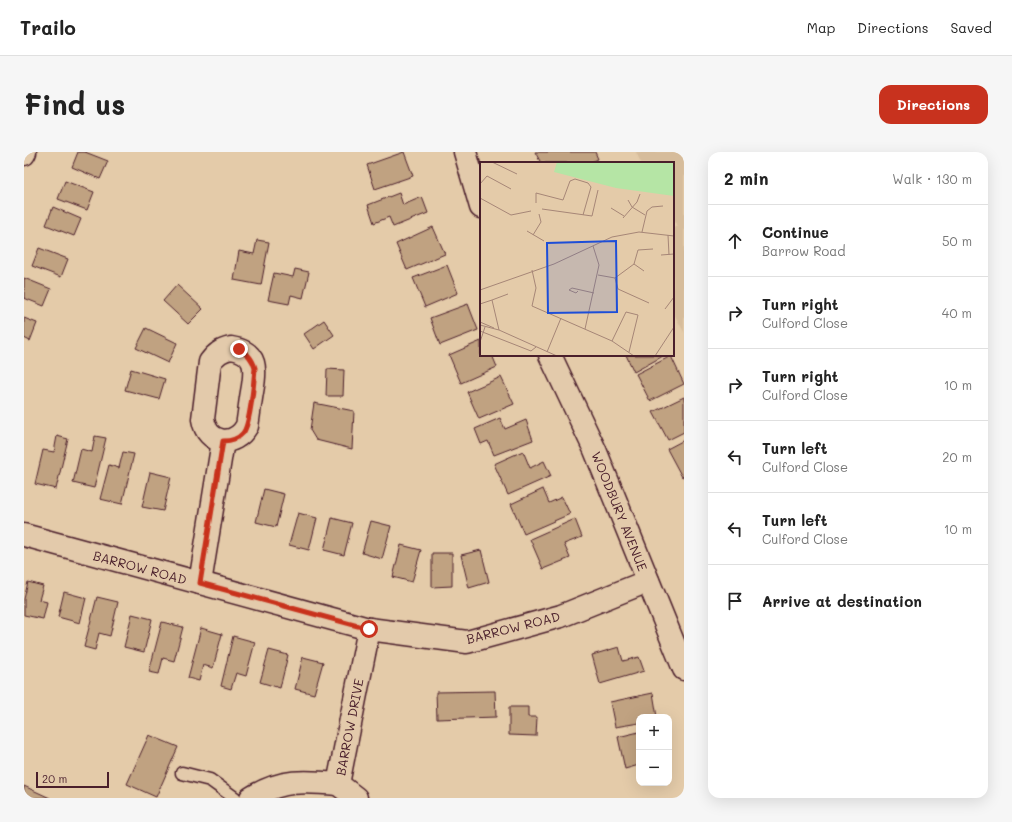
<!DOCTYPE html>
<html lang="en">
<head>
<meta charset="utf-8">
<style>
  :root { --surface:#fff; --page:#f6f6f6; --text:#222; --muted:#767676; --line:#e0e0e0; --accent:#c8321e }
  body { margin:0; font-family:Mali,sans-serif; background:var(--page); color:var(--text) }
  .controls { position:absolute; right:12px; bottom:12px; display:grid; overflow:hidden; border-radius:8px; box-shadow:0 4px 16px #0002 }
  .controls button { width:36px; height:36px; display:grid; place-items:center; padding:0; border:0; border-bottom:1px solid var(--line); background:var(--surface); color:var(--text); font:20px sans-serif }
  .scale { position:absolute; left:12px; bottom:10px; width:73px; box-sizing:border-box; padding-left:4px; border:2px solid #4a1f2b; border-top:0; font-size:11px; line-height:14px; white-space:nowrap; color:#4a1f2b; -webkit-text-stroke:3px #e3caab; paint-order:stroke }
  .stop { position:absolute; width:12px; height:12px; margin:-9px; border:3px solid #c8321e; border-radius:50%; background:#fff }
  .stop.end { background:#c8321e; border-color:#fff; box-shadow:0 1px 4px #0008 }
  .list { margin:0; padding:0; list-style:none }
  h2 { display:flex; justify-content:space-between; align-items:center; height:52px; margin:0; padding:0 16px; font-size:17px }
  h2 small { font-size:13px; font-weight:400; color:var(--muted) }
  .list li { display:grid; grid-template-columns:26px 1fr auto; gap:12px; align-items:center; box-sizing:border-box; height:72px; padding:0 16px; border-top:1px solid var(--line) }
  .list b { display:block; font-size:15px; white-space:nowrap }
  .list p { margin:0; font-size:13px; white-space:nowrap; color:var(--muted) }
  .list em { font-size:13px; font-style:normal; color:var(--muted) }
  .icon { flex:none; width:22px; height:22px; fill:none; stroke:currentColor; stroke-width:2; stroke-linecap:round; stroke-linejoin:round }
  .map { position:relative; flex:none; width:660px; height:646px; overflow:hidden; border-radius:12px }
  header { display:flex; align-items:center; gap:24px; box-sizing:border-box; height:56px; padding:0 20px; background:var(--surface); border-bottom:1px solid var(--line) }
  header strong { font-size:19px }
  nav { display:flex; gap:22px; margin-inline-start:auto; font-size:14px }
  .intro { display:flex; align-items:center; justify-content:space-between; box-sizing:border-box; height:96px; padding:0 24px }
  h1 { margin:0; font-size:28px }
  .button { padding:10px 18px; border-radius:12px; background:var(--accent); color:#fff; font-size:14px; font-weight:700 }
  main { display:flex; gap:24px; padding:0 24px }
  aside { flex:1; background:var(--surface); border-radius:12px; box-shadow:0 4px 16px #0002 }
  .map>svg:first-child { display:block }
</style>
</head>
<body>
<header>
<strong>Trailo</strong>
<nav><a>Map</a><a>Directions</a><a>Saved</a></nav>
</header>
<div class="intro"><h1>Find us</h1><a class="button">Directions</a></div>
<main>
<div class="map">
<svg width="660" height="646" viewBox="0 0 660 646">
  <rect width="100%" height="100%" fill="#e4cba9"/>
  <filter id="ink" filterUnits="userSpaceOnUse"><feTurbulence type="fractalNoise" baseFrequency=".025" numOctaves="2"/><feDisplacementMap in="SourceGraphic" scale="8" xChannelSelector="R" yChannelSelector="G"/><feConvolveMatrix kernelMatrix="1 2 1 2 8 2 1 2 1" color-interpolation-filters="sRGB"/></filter>
  <g filter="url(#ink)">
    <path fill="#d6bc9b" d="M612,0H660V180L649,160V76L654,74L649,67V11H617Z"/>
    <g fill="#c0a281" stroke="#4a1f2b">
      <path d="M54,0H61L84,9L76,27L48,15Z"/>
      <path d="M380,0L389,24L351,37L343,13Z"/>
      <path d="M511,0H571L574,7L565,11H517Z"/>
      <path d="M41,29L70,40L63,58L34,47Z"/>
      <path d="M375,41L379,53L398,45L404,61L369,75L365,65L350,71L344,53Z"/>
      <path d="M29,55L57,67L50,84L22,73Z"/>
      <path d="M409,75L421,102L383,118L372,92Z"/>
      <path d="M233,88L245,90L237,133L210,128L215,99L230,102Z"/>
      <path d="M15,96L44,107L37,125L8,114Z"/>
      <path d="M423,113L434,141L401,155L389,126Z"/>
      <path d="M271,117L285,120L279,146L267,143L265,152L244,148L250,121L269,125Z"/>
      <path d="M0,126L27,137L20,154L0,146Z"/>
      <path d="M153,133L179,157L164,172L139,149Z"/>
      <path d="M444,152L454,178L416,193L406,166Z"/>
      <path d="M0,166L13,171L6,189L0,186Z"/>
      <path d="M300,168L310,183L290,197L280,182Z"/>
      <path d="M122,176L153,191L144,211L112,196Z"/>
      <path d="M457,189V203H468L473,215L437,231L425,203Z"/>
      <path d="M602,203H641L610,220Z"/>
      <path d="M647,204L660,232L626,249L612,222Z"/>
      <path d="M107,217L141,227L135,247L101,238Z"/>
      <path d="M303,217L320,218L319,244H302Z"/>
      <path d="M477,225L490,252L455,267L443,240Z"/>
      <path d="M660,245V280L644,288L629,260Z"/>
      <path d="M290,251L330,259L328,297L292,288L286,278Z"/>
      <path d="M476,266L481,277L502,268L509,288L470,303L464,289L457,292L451,277Z"/>
      <path d="M33,284L44,287L32,337L11,332L19,298L30,300Z"/>
      <path d="M71,284L82,286L70,336L49,331L57,297L68,300Z"/>
      <path d="M660,288V324L658,325L643,297Z"/>
      <path d="M499,299L506,316L520,309L527,324L484,343L470,312Z"/>
      <path d="M99,300L110,302L98,352L76,347L85,313L95,316Z"/>
      <path d="M126,320L147,325L139,359L118,355Z"/>
      <path d="M240,337L260,342L252,375L232,370Z"/>
      <path d="M519,337L525,351L538,345L546,362L500,382L487,352Z"/>
      <path d="M274,361L293,366L285,398L265,393Z"/>
      <path d="M308,366L328,371L320,403L300,398Z"/>
      <path d="M551,367L558,385L540,392L546,406L519,417L506,387Z"/>
      <path d="M347,369L367,374L358,407L338,401Z"/>
      <path d="M377,393L397,398L388,430L369,425Z"/>
      <path d="M457,398L465,430L445,436L437,403Z"/>
      <path d="M408,401H428V434L408,435Z"/>
      <path d="M4,430L19,434L15,448L23,450L19,467L0,463V447Z"/>
      <path d="M40,440L62,446L56,471L34,465Z"/>
      <path d="M73,445L94,450L86,484L75,481L71,498L60,495Z"/>
      <path d="M108,462L128,467L120,500L100,495Z"/>
      <path d="M138,470L159,475L150,509L139,506L135,522L125,520Z"/>
      <path d="M177,476L198,482L189,516L179,513L175,529L164,526Z"/>
      <path d="M209,484L231,490L222,524L212,521L207,537L197,534Z"/>
      <path d="M595,495L599,509L615,505L620,519L576,532L568,503Z"/>
      <path d="M245,498L264,503L256,536L236,530Z"/>
      <path d="M279,505L299,510L290,542L271,537Z"/>
      <path d="M471,539L472,565L413,567L412,540Z"/>
      <path d="M629,541L633,565H615V571L591,575L586,550Z"/>
      <path d="M485,555H504V565H513L512,584L485,583Z"/>
      <path d="M615,580V613L601,617L594,585Z"/>
      <path d="M125,583L154,595L132,645L103,632Z"/>
      <path d="M0,634L26,646H0Z"/>
    </g>
    <g fill="none" stroke-linecap="round" stroke-linejoin="round">
      <g stroke="#4a1f2b" stroke-width="15">
        <path id="service" d="M158,621L186,628L211,646"/>
      </g>
      <g stroke="#4a1f2b" stroke-width="25">
        <g id="minor">
          <path d="M441,0L457,55"/>
          <path d="M0,2L1,0"/>
          <path d="M207,196C234,200 232,218 228,240C226,251 225,263 223,274C210,296 183,293 179,267L186,210C192,202 197,198 207,196Z"/>
          <path d="M526,203L571,298L660,517"/>
          <path d="M0,383L345,477L443,490L537,464L624,429"/>
          <path d="M176,431L199,289"/>
          <path d="M314,632L332,646"/>
          <path d="M227,646C257,627 281,629 314,632L345,477"/>
        </g>
      </g>
      <use href="#service" stroke="#e3caab" stroke-width="12"/>
      <use href="#minor" stroke="#e3caab" stroke-width="22"/>
    </g>
  </g>
  <g fill="none" stroke-linecap="round" stroke-linejoin="round" filter="url(#ink)">
    <path stroke="#c8321e" stroke-width="5" d="M215,197C224,202 228,206 231,216C230,229 226,273 219,281C214,287 206,289 199,289L176,431L345,477"/>
  </g>
  <g text-anchor="middle" dominant-baseline="central" stroke-width="3" stroke-linejoin="round" paint-order="stroke">
    <g font-size="13" fill="#4a1f2b" stroke="#e3caab">
      <text transform="translate(596 359) rotate(68)">WOODBURY AVENUE</text>
      <text transform="translate(116 415) rotate(15)">BARROW ROAD</text>
      <text transform="translate(489 475) rotate(-14)">BARROW ROAD</text>
      <text transform="translate(325 575) rotate(-79)">BARROW DRIVE</text>
    </g>
  </g>
  <g transform="translate(456 10)">
    <rect width="194" height="194" fill="#e4cba9"/>
    <path d="M77,0H194V34L136,26L74,10Z" fill="#b5e5a5"/>
    <path fill="none" stroke="#a68677" stroke-width="1" d="M12,0L37,12M0,22L7,14L31,27M0,36L31,53L51,49M148,38L152,45L165,53M56,41V31L83,38L90,19L95,17L108,21L111,25L103,53M131,46L144,54M62,47L112,54L118,28M143,56L157,40L160,32M47,69L64,79M162,70L167,49L172,45L183,44M53,73L61,60L59,52M188,73L189,93M181,93L194,92M154,102L164,109M52,108L56,126L52,144L132,179L154,194M118,113L135,116L138,127L169,141M135,116L154,102L158,88L173,87M0,128L74,102L132,75L159,70L194,74M98,129L96,131L89,128L92,126L114,131M0,142L12,138M185,147L194,135M0,160L14,166M0,163L19,168L77,194M105,167L119,103L113,84M19,168L12,138L28,132M0,169L51,189L56,185M132,179L146,150L158,153L149,190M0,180L5,165M67,190L81,156M175,194L194,165"/>
    <path fill="#1d4ed8" fill-opacity="0.15" stroke="#1d4ed8" stroke-width="2" d="M136,79L137,150L68,151L67,81Z"/>
    <rect width="194" height="194" fill="none" stroke="#4a1f2b" stroke-width="2"/>
  </g>
</svg>
<div class="controls">
<button>+</button>
<button>−</button>
</div>
<div class="scale">20 m</div>
<div class="stop" style="left:345px;top:477px"></div>
<div class="stop end" style="left:215px;top:197px"></div>
</div>
<aside>
<h2>2 min<small>Walk · 130 m</small></h2>
<ul class="list">
<li><svg class="icon" aria-label="ahead" viewBox="0 0 24 24"><path d="M12 20V5M6 11l6-6 6 6"/></svg><div><b>Continue</b><p>Barrow Road</p></div><em>50 m</em></li>
<li><svg class="icon" aria-label="right" viewBox="0 0 24 24"><path d="M7 20v-9h11M14 6l5 5-5 5"/></svg><div><b>Turn right</b><p>Culford Close</p></div><em>40 m</em></li>
<li><svg class="icon" aria-label="right" viewBox="0 0 24 24"><path d="M7 20v-9h11M14 6l5 5-5 5"/></svg><div><b>Turn right</b><p>Culford Close</p></div><em>10 m</em></li>
<li><svg class="icon" aria-label="left" viewBox="0 0 24 24"><path d="M17 20v-9H6M10 6l-5 5 5 5"/></svg><div><b>Turn left</b><p>Culford Close</p></div><em>20 m</em></li>
<li><svg class="icon" aria-label="left" viewBox="0 0 24 24"><path d="M17 20v-9H6M10 6l-5 5 5 5"/></svg><div><b>Turn left</b><p>Culford Close</p></div><em>10 m</em></li>
<li><svg class="icon" aria-label="arrive" viewBox="0 0 24 24"><path d="M6 21V4h12l-3 4 3 4H6"/></svg><div><b>Arrive at destination</b></div></li>
</ul>
</aside>
</main>
</body>
</html>
